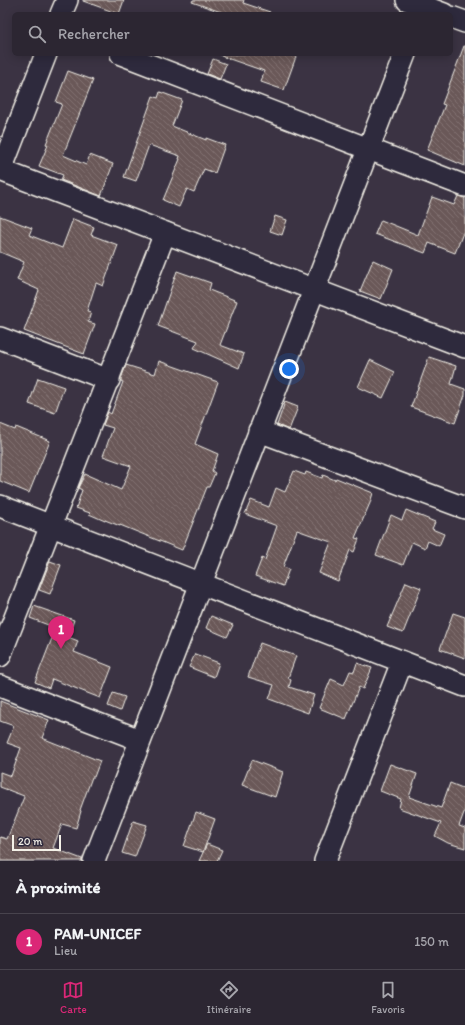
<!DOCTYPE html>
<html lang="fr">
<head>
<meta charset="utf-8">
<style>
  :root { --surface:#2c2632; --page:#342e3a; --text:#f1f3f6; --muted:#a6a5ac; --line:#48434d; --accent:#db2777 }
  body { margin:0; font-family:Itim,sans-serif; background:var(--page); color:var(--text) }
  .scale { position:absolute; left:12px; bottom:10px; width:49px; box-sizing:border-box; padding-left:4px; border:2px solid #f4f1e8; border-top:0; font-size:11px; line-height:14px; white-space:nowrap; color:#f4f1e8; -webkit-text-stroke:3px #2f2a3d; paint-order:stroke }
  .you { position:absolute; left:289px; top:369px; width:14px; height:14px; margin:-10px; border:3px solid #fff; border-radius:50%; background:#1a73e8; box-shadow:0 0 0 6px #1a73e833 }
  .badge { display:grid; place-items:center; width:26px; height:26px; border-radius:50%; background:var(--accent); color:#fff; font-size:13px; font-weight:700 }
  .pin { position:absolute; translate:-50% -33px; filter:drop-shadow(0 1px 2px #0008) }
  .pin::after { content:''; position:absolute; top:21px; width:14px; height:12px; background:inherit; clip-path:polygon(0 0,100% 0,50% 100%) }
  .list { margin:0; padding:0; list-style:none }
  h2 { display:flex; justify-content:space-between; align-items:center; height:52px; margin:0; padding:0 16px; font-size:17px }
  h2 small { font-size:13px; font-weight:400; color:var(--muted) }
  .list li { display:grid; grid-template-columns:26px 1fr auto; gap:12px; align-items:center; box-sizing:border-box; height:56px; padding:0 16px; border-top:1px solid var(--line) }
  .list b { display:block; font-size:15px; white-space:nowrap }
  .list p { margin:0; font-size:13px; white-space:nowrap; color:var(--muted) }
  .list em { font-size:13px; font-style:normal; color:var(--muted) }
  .icon { flex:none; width:22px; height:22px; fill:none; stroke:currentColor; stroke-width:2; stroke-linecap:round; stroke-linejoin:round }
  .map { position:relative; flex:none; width:465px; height:861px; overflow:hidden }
  .search { position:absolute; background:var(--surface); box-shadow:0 2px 10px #0003; left:12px; right:12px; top:12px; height:44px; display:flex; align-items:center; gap:10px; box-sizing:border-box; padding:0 14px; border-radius:6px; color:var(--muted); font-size:15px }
  .sheet { height:108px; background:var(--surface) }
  nav { display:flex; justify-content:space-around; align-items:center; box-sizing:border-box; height:56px; border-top:1px solid var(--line); background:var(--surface); font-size:11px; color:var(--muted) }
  nav a { display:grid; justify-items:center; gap:2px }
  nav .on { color:var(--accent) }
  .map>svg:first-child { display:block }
</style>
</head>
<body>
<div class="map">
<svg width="465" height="861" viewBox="0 0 465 861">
  <defs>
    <pattern id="building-back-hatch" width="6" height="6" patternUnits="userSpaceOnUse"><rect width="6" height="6" fill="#6b5959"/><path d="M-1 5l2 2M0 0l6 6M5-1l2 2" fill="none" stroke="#817171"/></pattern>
  </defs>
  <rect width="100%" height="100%" fill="#3b3343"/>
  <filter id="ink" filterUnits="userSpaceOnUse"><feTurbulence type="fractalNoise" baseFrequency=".025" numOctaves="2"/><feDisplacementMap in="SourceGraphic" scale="8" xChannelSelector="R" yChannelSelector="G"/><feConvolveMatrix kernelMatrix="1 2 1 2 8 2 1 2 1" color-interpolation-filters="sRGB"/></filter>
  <g filter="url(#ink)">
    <g fill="url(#building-back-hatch)" stroke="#f4f1e8">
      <path d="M83,0H124L119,14L83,1Z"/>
      <path d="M193,0H244L243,3L270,12L269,14H227L192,2Z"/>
      <path d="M464,46H465V166L427,150L445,105L442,104Z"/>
      <path d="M221,54H297L284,90L261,82L264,71L221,56Z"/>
      <path d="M213,59L226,64L220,79L207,74Z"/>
      <path d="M68,71L93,80L63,155L86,165L90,155L113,164L101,196L61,180L63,175L39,166L48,145L46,144L62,104L56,102Z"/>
      <path d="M160,92L182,100L172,126L206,140V138L225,145L215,173L204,169L194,192L187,189L179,207L163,200L180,159H179L180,156L149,145L136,181L124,177L153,96L158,98Z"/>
      <path d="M458,196L465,198V228L455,253L429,243L425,253L375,234L381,220L418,235L432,197L454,205Z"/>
      <path d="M0,216L32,228L29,235L62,248L73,219L94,227L91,235L118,245L103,286L96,283L87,311L91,312L88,322L95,324L84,354L24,331L39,290L17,280L24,262L0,252Z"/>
      <path d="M275,216L287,220L282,235L270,231Z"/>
      <path d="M373,260L393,269L381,299L360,291Z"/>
      <path d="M177,271L211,283L209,290L237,301L220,345L244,354L239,368L194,348L198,341L158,326Z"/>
      <path d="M429,357L456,366L451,384L465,389V395L455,423L411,407Z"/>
      <path d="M370,360L395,372L383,398L358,387Z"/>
      <path d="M159,361L218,382L195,444L218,454L212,471L215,473L209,487H207L182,550L120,525V526L105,520V521L89,514L90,513L76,508L82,490L78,488L85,474L121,490L131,466L103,456L113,428L103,425L108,412L111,414L123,382L121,381V379L126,365L155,374Z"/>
      <path d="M38,378L64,387L55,413L29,404Z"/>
      <path d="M285,402L298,407L289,430L277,425Z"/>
      <path d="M0,424L15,430L16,427L50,441L29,493L0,481Z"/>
      <path d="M294,471L305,475L306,472L322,478L323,475L335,480L336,478L373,493L370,503L355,538L359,539L354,552L350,550L338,581L319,573L331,542L297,530L283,567L289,569L283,586L255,576L262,558L265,560L277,526L245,514L251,500L269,507L276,488L285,492Z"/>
      <path d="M406,510L435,522L432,529L444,534L439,546L428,541L425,548L412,542L403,565L376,555L391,515L402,520Z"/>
      <path d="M50,561L61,565L50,594L39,590Z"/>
      <path d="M406,582L421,588L403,633L387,627Z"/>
      <path d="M34,606L74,620L68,637L78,641L74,652L112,667L100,698L52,679L49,688L35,682L56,628L30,618Z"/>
      <path d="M453,613L465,617V658L440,649Z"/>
      <path d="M211,616L233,625L227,637L206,628Z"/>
      <path d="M260,643L296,656L288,678L291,680L289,687L314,695L308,713L269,699L274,685L248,677Z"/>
      <path d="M195,654L219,663L214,677L189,667Z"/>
      <path d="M357,663L372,668L363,689L359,687L346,719L319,708L331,679L344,685L350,671L354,672Z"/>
      <path d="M113,693L125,697L120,711L108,706Z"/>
      <path d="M0,701L49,720L42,738L100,761L94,777H92L80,810L81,811L76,828L62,824L53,848L82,859V861H0V837L7,839L24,797V796L0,787V772L11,776L21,748L7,743L14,726L0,721Z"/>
      <path d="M252,760L283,772L275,797L242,785Z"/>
      <path d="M390,764L417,774L409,797L441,808L450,783L465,789V810L459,826L465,828V848L448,843L435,836L441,823L399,808L401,799L380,791Z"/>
      <path d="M196,812L215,819L203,852L184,846Z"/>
      <path d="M133,821L147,825L135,857L122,853Z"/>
      <path d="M207,844L222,850L217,861H199Z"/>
    </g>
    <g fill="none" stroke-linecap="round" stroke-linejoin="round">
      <g stroke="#f4f1e8" stroke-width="24">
        <g id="minor">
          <path d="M407,0L444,14"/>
          <path d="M61,14L67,0"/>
          <path d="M451,17L465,22"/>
          <path d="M121,54L465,186"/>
          <path d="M0,170L465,347"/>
          <path d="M1,170L46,54"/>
          <path d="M0,338L109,380"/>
          <path d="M259,431L465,508"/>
          <path d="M0,506L465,686"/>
          <path d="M0,656L165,233"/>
          <path d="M0,686L140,740"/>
          <path d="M94,861L405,54"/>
          <path d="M325,861L402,662"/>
        </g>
      </g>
      <use href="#minor" stroke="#2f2a3d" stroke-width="21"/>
    </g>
  </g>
</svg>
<div class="scale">20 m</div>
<div class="you"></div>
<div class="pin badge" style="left:61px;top:649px">1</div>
<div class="search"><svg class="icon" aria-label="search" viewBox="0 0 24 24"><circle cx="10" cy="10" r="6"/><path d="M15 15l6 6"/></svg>Rechercher</div>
</div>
<section class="sheet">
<h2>À proximité<small></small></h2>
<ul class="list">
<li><span class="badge">1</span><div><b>PAM-UNICEF</b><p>Lieu</p></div><em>150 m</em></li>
</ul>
</section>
<nav>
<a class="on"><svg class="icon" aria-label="map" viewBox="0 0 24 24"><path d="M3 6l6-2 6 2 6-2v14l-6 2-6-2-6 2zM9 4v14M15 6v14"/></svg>Carte</a>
<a><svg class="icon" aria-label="directions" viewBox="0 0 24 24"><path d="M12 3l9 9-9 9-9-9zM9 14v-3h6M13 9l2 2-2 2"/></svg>Itinéraire</a>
<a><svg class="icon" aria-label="saved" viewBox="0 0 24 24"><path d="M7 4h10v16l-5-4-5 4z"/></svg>Favoris</a>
</nav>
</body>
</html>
